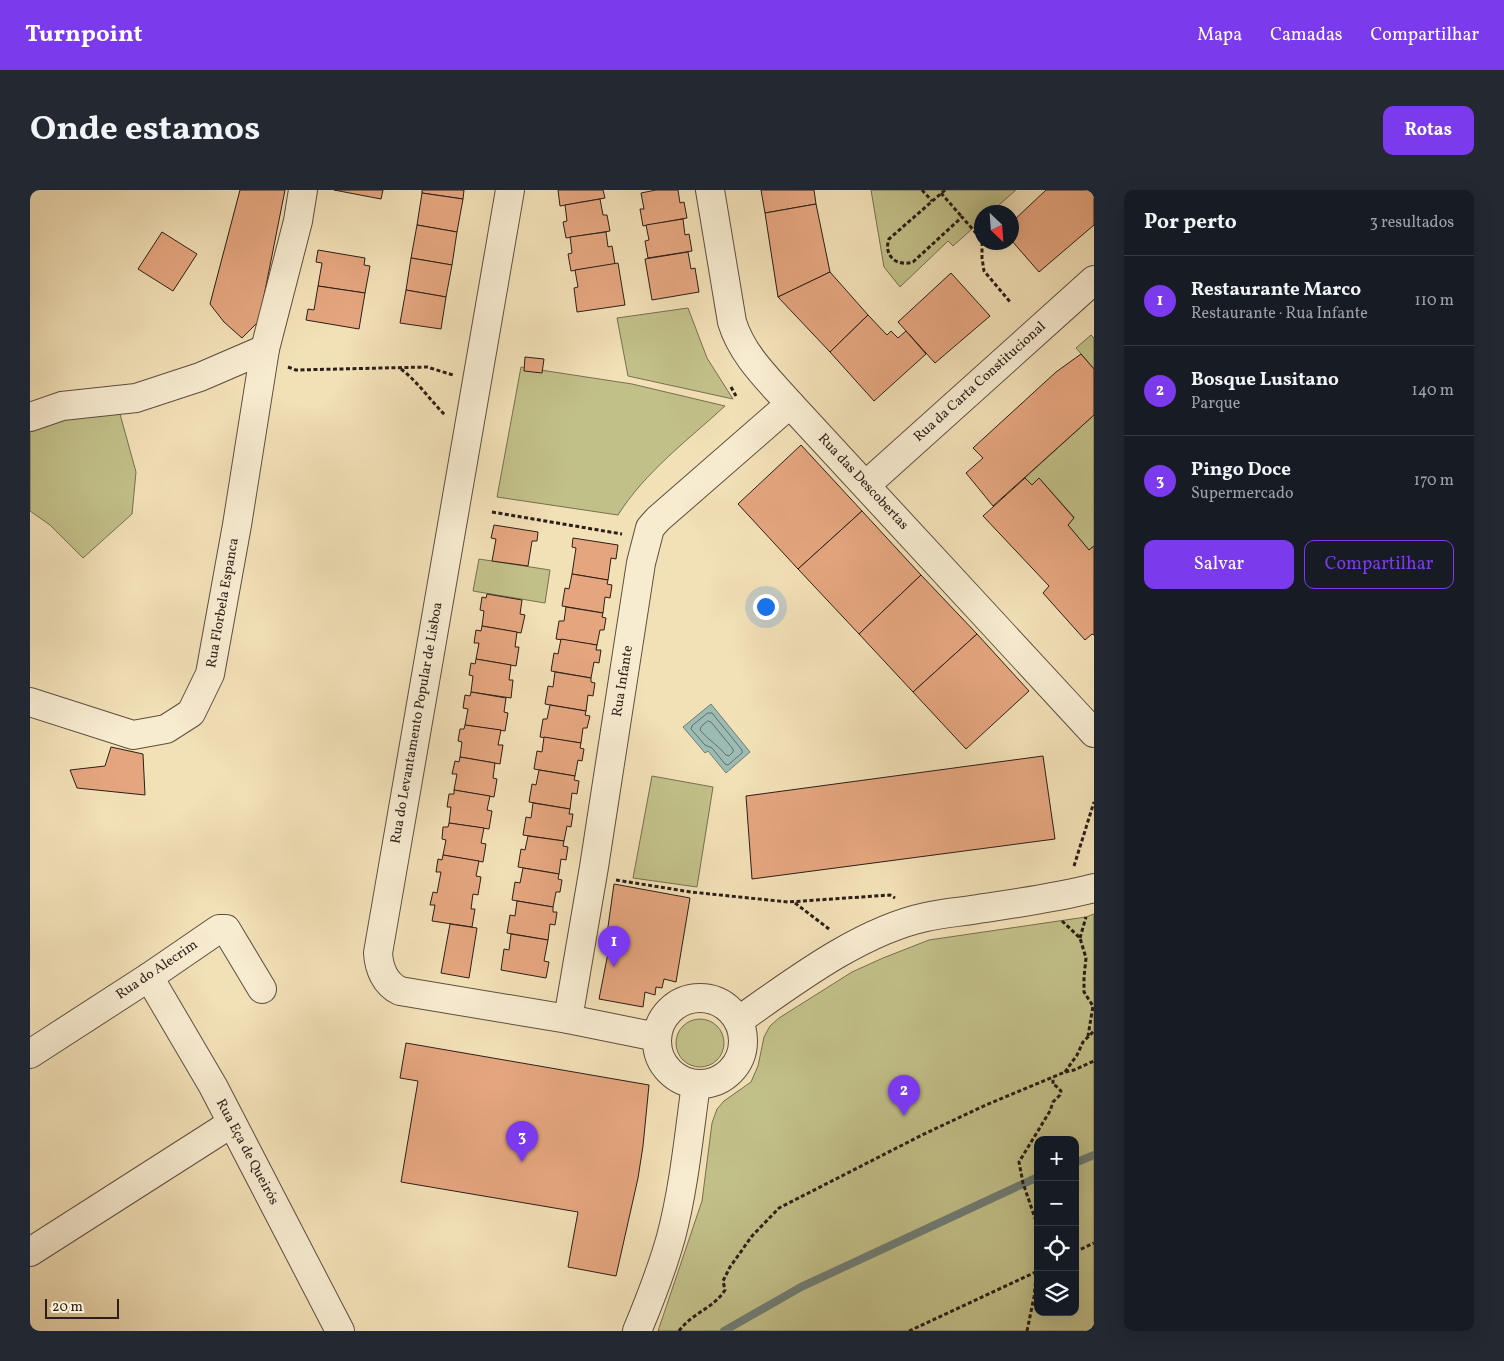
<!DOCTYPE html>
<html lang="pt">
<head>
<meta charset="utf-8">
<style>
  :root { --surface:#171b24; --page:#242831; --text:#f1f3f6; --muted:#9ea1a6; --line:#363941; --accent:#7c3aed }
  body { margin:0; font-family:Vollkorn,serif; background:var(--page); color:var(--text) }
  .controls { position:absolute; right:15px; bottom:15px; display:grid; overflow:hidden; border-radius:10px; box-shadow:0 5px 20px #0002 }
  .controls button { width:45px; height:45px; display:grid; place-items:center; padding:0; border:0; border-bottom:1px solid var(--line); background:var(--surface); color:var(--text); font:25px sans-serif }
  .compass { position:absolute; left:944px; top:15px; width:45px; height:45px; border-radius:50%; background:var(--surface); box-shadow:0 5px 20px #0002; rotate:155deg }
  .scale { position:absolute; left:15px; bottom:12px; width:74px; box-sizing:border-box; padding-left:5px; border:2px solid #2c1e18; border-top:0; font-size:14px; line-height:18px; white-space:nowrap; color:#2c1e18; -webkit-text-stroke:4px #f7ebd0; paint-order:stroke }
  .you { position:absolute; left:735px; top:416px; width:18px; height:18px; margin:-12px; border:4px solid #fff; border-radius:50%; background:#1a73e8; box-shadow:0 0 0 8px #1a73e833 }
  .badge { display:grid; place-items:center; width:32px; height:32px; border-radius:50%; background:var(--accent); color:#fff; font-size:16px; font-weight:700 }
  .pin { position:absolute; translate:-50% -41px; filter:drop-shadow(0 1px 2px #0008) }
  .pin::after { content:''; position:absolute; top:26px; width:18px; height:15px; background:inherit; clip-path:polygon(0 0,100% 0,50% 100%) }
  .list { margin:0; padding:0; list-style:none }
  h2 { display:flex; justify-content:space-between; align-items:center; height:65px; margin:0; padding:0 20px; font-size:21px }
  h2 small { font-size:16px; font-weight:400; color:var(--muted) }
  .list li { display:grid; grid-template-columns:32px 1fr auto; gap:15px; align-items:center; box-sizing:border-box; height:90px; padding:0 20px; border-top:1px solid var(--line) }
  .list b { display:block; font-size:19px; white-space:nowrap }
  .list p { margin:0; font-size:16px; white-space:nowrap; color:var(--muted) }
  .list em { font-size:16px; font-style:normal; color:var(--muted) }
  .actions { display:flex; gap:10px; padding:15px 20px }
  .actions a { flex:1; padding:11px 0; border:1px solid var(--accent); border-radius:10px; text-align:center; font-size:18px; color:var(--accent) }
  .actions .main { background:var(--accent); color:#fff }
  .icon { flex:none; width:28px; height:28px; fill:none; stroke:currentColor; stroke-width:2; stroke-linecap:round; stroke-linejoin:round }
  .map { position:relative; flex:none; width:1064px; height:1141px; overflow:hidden; border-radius:10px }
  header { display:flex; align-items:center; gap:30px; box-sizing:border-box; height:70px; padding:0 25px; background:var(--accent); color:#fff }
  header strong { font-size:24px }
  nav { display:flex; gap:28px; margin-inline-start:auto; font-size:18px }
  .intro { display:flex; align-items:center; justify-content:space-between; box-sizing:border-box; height:120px; padding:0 30px }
  h1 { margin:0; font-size:35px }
  .button { padding:12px 22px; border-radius:10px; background:var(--accent); color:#fff; font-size:18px; font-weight:700 }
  main { display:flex; gap:30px; padding:0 30px }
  aside { flex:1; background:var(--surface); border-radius:10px; box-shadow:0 5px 20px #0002 }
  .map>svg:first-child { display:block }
</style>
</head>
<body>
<header>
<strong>Turnpoint</strong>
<nav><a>Mapa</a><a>Camadas</a><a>Compartilhar</a></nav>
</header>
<div class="intro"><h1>Onde estamos</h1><a class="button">Rotas</a></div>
<main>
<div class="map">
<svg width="1064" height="1141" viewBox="0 0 1064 1141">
  <rect width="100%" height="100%" fill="#f2e0b7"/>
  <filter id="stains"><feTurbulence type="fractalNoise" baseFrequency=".004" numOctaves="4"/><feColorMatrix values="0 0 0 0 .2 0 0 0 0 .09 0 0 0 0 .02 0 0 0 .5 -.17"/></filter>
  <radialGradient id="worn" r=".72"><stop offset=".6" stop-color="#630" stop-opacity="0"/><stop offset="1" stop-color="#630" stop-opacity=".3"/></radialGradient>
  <g fill="#c2c089" stroke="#776f50" fill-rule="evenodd">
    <path d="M841,0H986L961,22H952L951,31L923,56L918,51L870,97L854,77Z"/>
    <path d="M658,118L677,168L703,209L598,186L587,128Z"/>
    <path d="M1061,145L1064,148V179L1046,158Z"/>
    <path d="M491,177L602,194L695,216C658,250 615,282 588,325L467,307Z"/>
    <path d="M90,224L106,282L102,324L53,368L20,335L0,321V238L22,226Z"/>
    <path d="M1064,225V356L1059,360L1038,335L1044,327L1009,288L1002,295L995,288Z"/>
    <path d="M449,369L520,380L515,413L443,401Z"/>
    <path d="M622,586L683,597L667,697L603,688Z"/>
    <path d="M1064,724V1141H628L672,1011L682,933L687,919L694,911L721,892L728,876L734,847L740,836L749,828L822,782L853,768L899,750L1056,727ZM1008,950H1045V1122H1008Z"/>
    <circle cx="670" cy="853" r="24"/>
  </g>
  <path fill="#9cbcb3" stroke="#6f7d75" d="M681,514L720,562L696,583L678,561L675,563L653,537Z"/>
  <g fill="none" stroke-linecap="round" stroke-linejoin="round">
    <g stroke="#646d66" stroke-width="1">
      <path d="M678,523H682L712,560V563L698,575L695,574L682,558L675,555L661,539L662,536Z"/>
      <path d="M678,531L681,532L703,559V562L699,566L696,565C688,555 678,550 670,540L671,537Z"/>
    </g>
    <g stroke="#6f7d75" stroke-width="8">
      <path d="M1045,973L1064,965"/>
      <path d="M694,1141L771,1097L1008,987"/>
    </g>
  </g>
  <g fill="#e5a67f" stroke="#2c1e18">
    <path d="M210,0H255L229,131L212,148L194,132L180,114Z"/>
    <path d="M304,0H353L351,9Z"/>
    <path d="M392,0H434L433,9L392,3Z"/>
    <path d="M528,0H573L575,8L530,16Z"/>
    <path d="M626,0H648L650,13L654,12L657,28L613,36L610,19H614L611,3Z"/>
    <path d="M731,0H784L786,14L735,23Z"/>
    <path d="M1016,0H1064V35L1009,82L982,51V32Z"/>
    <path d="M392,3L433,9L427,42L387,35Z"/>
    <path d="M570,9L573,25H577L580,41L536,48L533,32L537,31L535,15Z"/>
    <path d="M786,14L800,82L748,107L735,23Z"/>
    <path d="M653,29L655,45L659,44L662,61L618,68L615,51L619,50L616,35Z"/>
    <path d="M387,35L427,42L422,75L381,68Z"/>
    <path d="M132,42L167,64L143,101L108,79Z"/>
    <path d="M576,42L578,57L582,56L585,74L541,81L538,64L542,63L540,47Z"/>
    <path d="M288,60L335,68L334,75L340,76L335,103L288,96L292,73L286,72Z"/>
    <path d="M658,62L661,79L665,78L669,102L622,110L615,69Z"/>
    <path d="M381,68L422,75L416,107L376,100Z"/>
    <path d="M588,73L595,115L547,122L544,98L548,97L545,80Z"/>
    <path d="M800,82L838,125L800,162L748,107Z"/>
    <path d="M921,83L960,126L905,173L868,132Z"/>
    <path d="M288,96L335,103L329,139L276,130L278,119L284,120Z"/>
    <path d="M376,100L416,107L411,139L370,133Z"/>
    <path d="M838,125L857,145L861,141L868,148L876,141L896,164L844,211L800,162Z"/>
    <path d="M1051,164L1064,179V225L963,316L936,283L953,268L943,258L1026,182Z"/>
    <path d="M495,167L514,169L512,183L494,181Z"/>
    <path d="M771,255L832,321L768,379L708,314Z"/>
    <path d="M995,288L1002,295L1009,288L1044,328L1038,335L1059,360L1064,356V445L1062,444L1055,450L1013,403L1019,396L953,326Z"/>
    <path d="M832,321L891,385L829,444L768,379Z"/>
    <path d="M464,335L508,342L507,351H502L498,376L462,371L466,349L461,348Z"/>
    <path d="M543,348L588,355L586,369L581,368L578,390L542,384L546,358L542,357Z"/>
    <path d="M542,384L578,390L577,394L582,395L580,408L575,407L573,423L532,416L535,398L539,399Z"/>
    <path d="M891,385L947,444L883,502L829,444Z"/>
    <path d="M457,404L492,410L490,424L495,425L491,443L452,436L454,421L450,420L452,407L456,408Z"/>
    <path d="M536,417L573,423L572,427L576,428L574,440H570L567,455L526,449L529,431H534Z"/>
    <path d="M452,436L487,442L485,457H489L486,476L446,469L449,453H444L446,440L451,441Z"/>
    <path d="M947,444L999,501L936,559L883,502Z"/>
    <path d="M531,449L567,455L566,460H571L569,473L564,472L561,488L521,481L524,463L528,464Z"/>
    <path d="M446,469L481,475L479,490H483L481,508L441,502L443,486L439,485L441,473L445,474Z"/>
    <path d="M525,482L561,488V492L565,493L563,506L558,505L556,521L515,514L518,496L523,497Z"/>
    <path d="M441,502L476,508L474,522L478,523L475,541L435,535L438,519L433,518L435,505L440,506Z"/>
    <path d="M520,515L556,521L555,525L560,526L557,538H553L551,553L510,547L513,529H517Z"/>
    <path d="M435,535L471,540L468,555H473L470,574L430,567L432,552L428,551L430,539H434Z"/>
    <path d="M514,547L551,553L550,558L554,559L552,571L548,570L545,586L504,579L507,561L512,562Z"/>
    <path d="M81,557L113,564L115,605L47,598L40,580L75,576Z"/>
    <path d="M1013,566L1025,649L722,689L716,606Z"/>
    <path d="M430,567L465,573L463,588L467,589L464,607L424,600L427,584H422L425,571L429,572Z"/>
    <path d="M509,580L545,586L544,590L549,591L547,604L542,603L540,619L499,612L502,594L506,595Z"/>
    <path d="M424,600L460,606L457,620L462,621L459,639L419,633L421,617H417L419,604H424Z"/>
    <path d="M503,613L540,619L539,624H543L541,637L537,636L534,651L493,645L496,627L501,628Z"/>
    <path d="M419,633L454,638L451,653L456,654L453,672L413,665L416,650L412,649L413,637H418Z"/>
    <path d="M498,646L534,651L533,656L538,657L536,670L531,669L529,684L488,677L491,659L495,660Z"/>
    <path d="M413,665L449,671L446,686L451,687L448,705L443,704L441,719H445L442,737L402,731L405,715H400L403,702L407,703L411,682H406L408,669L412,670Z"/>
    <path d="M493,678L529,684L528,689L532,690L530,702H526L523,717L482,710L485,692L490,693Z"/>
    <path d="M584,694L660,708L646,792L634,789L632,798L626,797L625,805L615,802L613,817L569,809L579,758H575Z"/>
    <path d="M487,711L523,717V722H527L525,735L520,734L518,750L477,743L480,725L485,726Z"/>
    <path d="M420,734L447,738L439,788L411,783Z"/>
    <path d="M481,744L518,750L514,771L519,772L516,788L471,780L474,759L479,760Z"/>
    <path d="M376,853L619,895L613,956L608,988L586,1086L538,1077L548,1022L371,992L388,891L370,888Z"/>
  </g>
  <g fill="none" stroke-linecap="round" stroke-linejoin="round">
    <g stroke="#5e4e40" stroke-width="30">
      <g id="minor">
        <path d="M480,0L348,763C349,778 355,794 370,801L538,829L627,847"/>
        <path d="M680,0L702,132C712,165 738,189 760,214L1064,543"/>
        <path d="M0,227L32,216L106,208L170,187L235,159"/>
        <path d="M836,295L1064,90"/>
        <path d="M0,512L103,545L136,539L161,523L180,484L207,335L235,159L268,31L273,0"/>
        <path d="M119,787L183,896L310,1141"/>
        <circle cx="670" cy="851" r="43"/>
        <path d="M538,829L564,677L611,373L620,338L628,329L760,214"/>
        <path d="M708,831C762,793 830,741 896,727C913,723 931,722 948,719C987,713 1026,708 1064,698"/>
        <path d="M0,864L119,787L189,739H196L232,799"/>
        <path d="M0,1062L202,933"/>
        <path d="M607,1141C620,1110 632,1079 641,1047C654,998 659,944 666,894"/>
      </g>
    </g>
    <g stroke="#2c1e18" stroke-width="3" stroke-dasharray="4 2.5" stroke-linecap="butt">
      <path d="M892,0L902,11"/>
      <path d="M915,0L859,49C853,66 867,77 883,72L932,27L952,50"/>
      <path d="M911,3L932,27"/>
      <path d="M952,52V68L954,81L981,113"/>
      <path d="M258,177L266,180L397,177L423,185"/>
      <path d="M371,179C388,192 400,210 415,225"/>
      <path d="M701,197L706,206"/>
      <path d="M462,322L592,344"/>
      <path d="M1044,676L1064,612"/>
      <path d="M586,690L661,702L758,712L860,705L865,708"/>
      <path d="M765,713L799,739"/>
      <path d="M1032,731L1050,748L1056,768L1054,787V802L1063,816L1058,846"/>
      <path d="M1050,748L1056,727"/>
      <path d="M1035,882L1047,865L1053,852L1064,841"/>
      <path d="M1008,1037L993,993L989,972L1020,921L1023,912L1030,905L1031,901L1026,896L1023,895V887"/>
      <path d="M1045,1062L1064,1053"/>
      <path d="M649,1141C663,1122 683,1119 695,1100L693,1091L700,1077L722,1046L749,1018L892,945L956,915L1035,882L1044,880L1064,871"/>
      <path d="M879,1141L1008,1081"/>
      <path d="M997,1141L1004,1107L1008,1066"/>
    </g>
    <use href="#minor" stroke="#f7ebd0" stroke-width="28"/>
  </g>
  <g text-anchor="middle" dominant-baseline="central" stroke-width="5" stroke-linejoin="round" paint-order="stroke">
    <g font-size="14" fill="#2c1e18" stroke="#f7ebd0">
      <text transform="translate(950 192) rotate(-42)">Rua da Carta Constitucional</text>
      <text transform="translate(833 292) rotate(47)">Rua das Descobertas</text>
      <text transform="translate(193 413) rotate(-80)">Rua Florbela Espanca</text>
      <text transform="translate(593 491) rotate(-81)">Rua Infante</text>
      <text transform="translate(387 533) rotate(-80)">Rua do Levantamento Popular de Lisboa</text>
      <text transform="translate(127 780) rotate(-34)">Rua do Alecrim</text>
      <text transform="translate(217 962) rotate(62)">Rua Eça de Queirós</text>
    </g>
  </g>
  <rect width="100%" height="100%" filter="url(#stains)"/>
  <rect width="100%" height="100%" fill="url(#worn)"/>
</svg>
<div class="controls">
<button>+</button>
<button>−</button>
<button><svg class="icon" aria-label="locate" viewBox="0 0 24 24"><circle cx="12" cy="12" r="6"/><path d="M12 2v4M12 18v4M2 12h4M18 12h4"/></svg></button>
<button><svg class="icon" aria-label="layers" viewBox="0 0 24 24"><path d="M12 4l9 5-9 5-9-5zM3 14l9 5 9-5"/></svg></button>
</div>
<svg class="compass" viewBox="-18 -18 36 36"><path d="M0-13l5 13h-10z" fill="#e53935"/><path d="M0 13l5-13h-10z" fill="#9ea1a6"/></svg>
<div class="scale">20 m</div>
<div class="you"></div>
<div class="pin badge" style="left:584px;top:777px">1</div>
<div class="pin badge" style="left:874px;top:926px">2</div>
<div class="pin badge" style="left:492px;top:972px">3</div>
</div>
<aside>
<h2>Por perto<small>3 resultados</small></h2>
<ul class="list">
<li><span class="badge">1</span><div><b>Restaurante Marco</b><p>Restaurante · Rua Infante</p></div><em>110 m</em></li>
<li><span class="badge">2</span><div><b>Bosque Lusitano</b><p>Parque</p></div><em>140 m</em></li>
<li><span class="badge">3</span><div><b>Pingo Doce</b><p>Supermercado</p></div><em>170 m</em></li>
</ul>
<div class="actions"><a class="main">Salvar</a><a>Compartilhar</a></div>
</aside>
</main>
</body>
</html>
